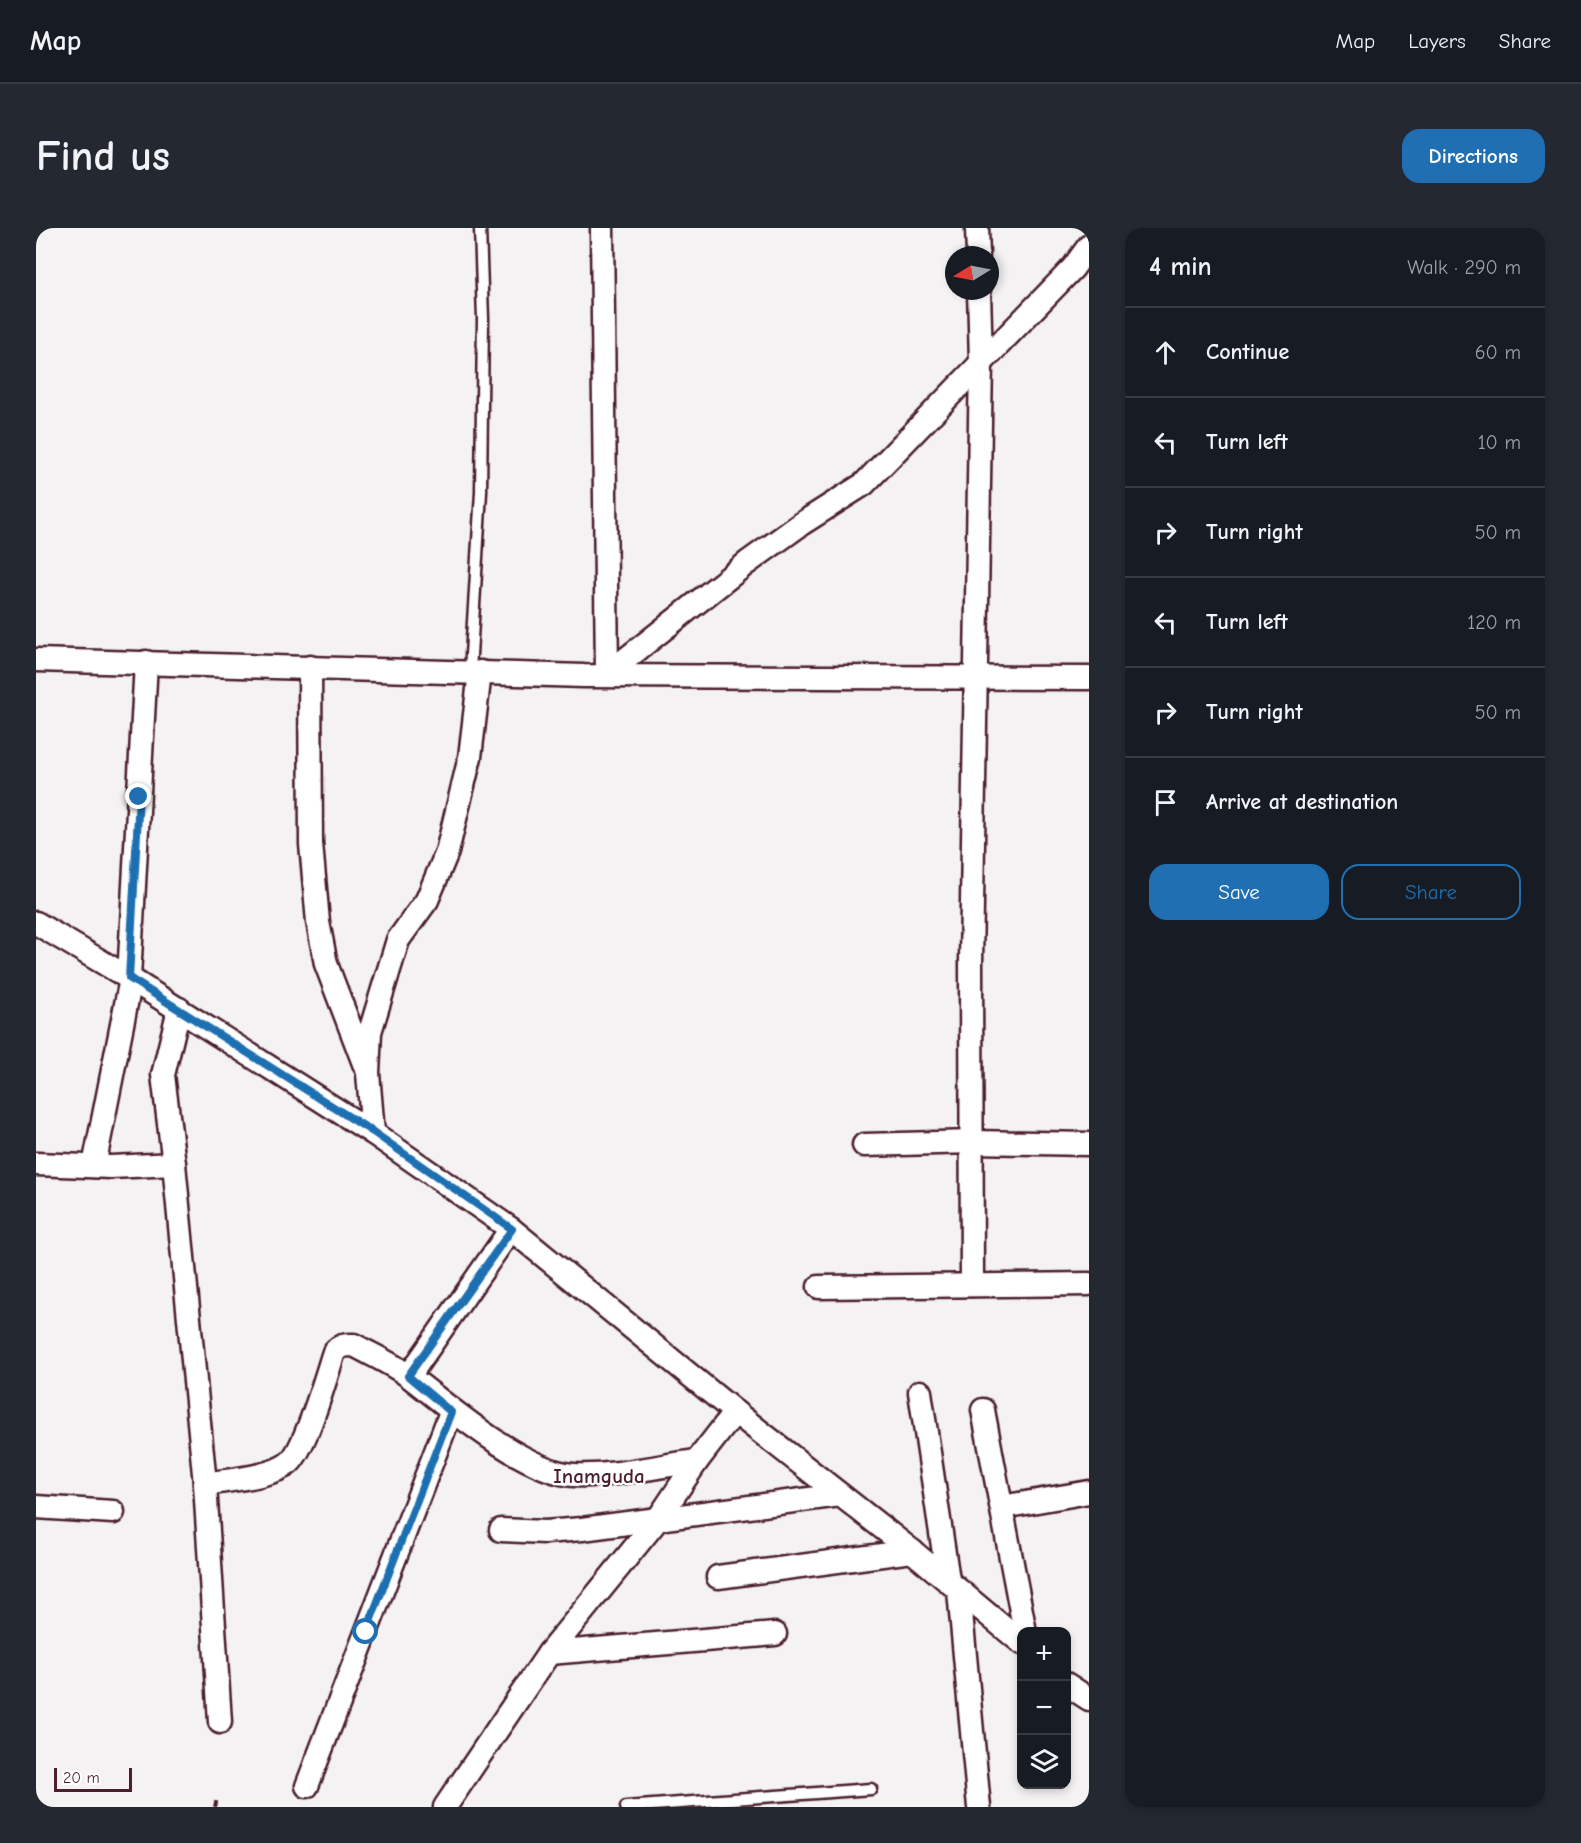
<!DOCTYPE html>
<html lang="en">
<head>
<meta charset="utf-8">
<style>
  :root { --surface:#171b24; --page:#242831; --text:#f1f3f6; --muted:#9ea1a6; --line:#363941; --accent:#1f6fb2 }
  body { margin:0; font-family:"Comic Neue",sans-serif; background:var(--page); color:var(--text) }
  .controls { position:absolute; right:18px; bottom:18px; display:grid; overflow:hidden; border-radius:12px; box-shadow:0 3px 9px #0003 }
  .controls button { width:54px; height:54px; display:grid; place-items:center; padding:0; border:0; border-bottom:2px solid var(--line); background:var(--surface); color:var(--text); font:30px sans-serif }
  .compass { position:absolute; left:909px; top:18px; width:54px; height:54px; border-radius:50%; background:var(--surface); box-shadow:0 3px 9px #0003; rotate:260deg }
  .scale { position:absolute; left:18px; bottom:15px; width:78px; box-sizing:border-box; padding-left:6px; border:3px solid #4a1f2b; border-top:0; font-size:16px; line-height:21px; white-space:nowrap; color:#4a1f2b; -webkit-text-stroke:4px #fff; paint-order:stroke }
  .stop { position:absolute; width:18px; height:18px; margin:-14px; border:4px solid #1f6fb2; border-radius:50%; background:#fff }
  .stop.end { background:#1f6fb2; border-color:#fff; box-shadow:0 2px 6px #0008 }
  .list { margin:0; padding:0; list-style:none }
  h2 { display:flex; justify-content:space-between; align-items:center; height:78px; margin:0; padding:0 24px; font-size:26px }
  h2 small { font-size:20px; font-weight:400; color:var(--muted) }
  .list li { display:grid; grid-template-columns:39px 1fr auto; gap:18px; align-items:center; box-sizing:border-box; height:90px; padding:0 24px; border-top:2px solid var(--line) }
  .list b { display:block; font-size:22px; white-space:nowrap }
  .list em { font-size:20px; font-style:normal; color:var(--muted) }
  .actions { display:flex; gap:12px; padding:18px 24px }
  .actions a { flex:1; padding:14px 0; border:2px solid var(--accent); border-radius:18px; text-align:center; font-size:21px; color:var(--accent) }
  .actions .main { background:var(--accent); color:#fff }
  .icon { flex:none; width:33px; height:33px; fill:none; stroke:currentColor; stroke-width:2; stroke-linecap:round; stroke-linejoin:round }
  .map { position:relative; flex:none; width:1053px; height:1579px; overflow:hidden; border-radius:18px }
  header { display:flex; align-items:center; gap:36px; box-sizing:border-box; height:84px; padding:0 30px; background:var(--surface); border-bottom:2px solid var(--line) }
  header strong { font-size:28px }
  nav { display:flex; gap:33px; margin-inline-start:auto; font-size:21px }
  .intro { display:flex; align-items:center; justify-content:space-between; box-sizing:border-box; height:144px; padding:0 36px }
  h1 { margin:0; font-size:42px }
  .button { padding:15px 27px; border-radius:18px; background:var(--accent); color:#fff; font-size:21px; font-weight:700 }
  main { display:flex; gap:36px; padding:0 36px }
  aside { flex:1; background:var(--surface); border-radius:18px; box-shadow:0 3px 9px #0003 }
  .map>svg:first-child { display:block }
</style>
</head>
<body>
<header>
<strong>Map</strong>
<nav><a>Map</a><a>Layers</a><a>Share</a></nav>
</header>
<div class="intro"><h1>Find us</h1><a class="button">Directions</a></div>
<main>
<div class="map">
<svg width="1053" height="1579" viewBox="0 0 1053 1579">
  <rect width="100%" height="100%" fill="#f4f2f2"/>
  <filter id="ink" filterUnits="userSpaceOnUse"><feTurbulence type="fractalNoise" baseFrequency=".0167" numOctaves="2"/><feDisplacementMap in="SourceGraphic" scale="12" xChannelSelector="R" yChannelSelector="G"/><feConvolveMatrix kernelMatrix="1 2 1 2 8 2 1 2 1" color-interpolation-filters="sRGB"/></filter>
  <g filter="url(#ink)">
    <g fill="none" stroke-linecap="round" stroke-linejoin="round">
      <g stroke="#4a1f2b" stroke-width="15">
        <g id="lane">
          <path d="M434,443L445,264L447,91L444,0"/>
          <path d="M590,1579L835,1561"/>
        </g>
      </g>
      <g stroke="#4a1f2b" stroke-width="27">
        <g id="street">
          <path d="M566,0L571,446"/>
          <path d="M941,0L942,27"/>
          <path d="M0,432L548,448L1053,450"/>
          <path d="M274,439L275,616L282,694L290,736L329,838"/>
          <path d="M571,446L711,335L765,296L828,256L1037,40L1053,18"/>
          <path d="M0,695L93,750L337,905L475,1001L699,1184L876,1323L986,1415"/>
          <path d="M93,750L110,434"/>
          <path d="M143,781L127,847L138,936L169,1256L184,1494"/>
          <path d="M337,905L332,845L334,804L362,712L391,672L411,624L434,529L444,444"/>
          <path d="M828,917L937,914L1053,916"/>
          <path d="M0,936L75,939L138,936"/>
          <path d="M58,938L95,751"/>
          <path d="M936,1057L935,735L945,134L943,63"/>
          <path d="M783,1059L1053,1056"/>
          <path d="M373,1148L475,1001"/>
          <path d="M884,1164L912,1352"/>
          <path d="M947,1182L989,1404"/>
          <path d="M169,1256C192,1252 236,1249 253,1235C270,1220 290,1148 298,1124C304,1117 309,1117 318,1117C336,1127 357,1136 374,1149C413,1179 488,1244 538,1247C578,1249 621,1238 661,1233"/>
          <path d="M0,1279L77,1284"/>
          <path d="M966,1279L1053,1264"/>
          <path d="M465,1302L509,1304L546,1301L804,1267"/>
          <path d="M682,1349L876,1323"/>
          <path d="M923,1363L943,1579"/>
          <path d="M513,1425L739,1406"/>
          <path d="M1030,1456L1053,1471"/>
          <path d="M271,1558L415,1184"/>
          <path d="M409,1579L513,1425L622,1291L661,1233L699,1184"/>
        </g>
      </g>
      <path stroke="#4a1f2b" stroke-width="4" stroke-dasharray="6 4.5" stroke-linecap="butt" d="M179,1579L181,1570"/>
      <use href="#lane" stroke="#fff" stroke-width="10"/>
      <use href="#street" stroke="#fff" stroke-width="22"/>
    </g>
  </g>
  <g fill="none" stroke-linecap="round" stroke-linejoin="round" filter="url(#ink)">
    <path stroke="#1f6fb2" stroke-width="8" d="M103,569L93,750L337,904L476,1001L372,1148L415,1184L330,1404"/>
  </g>
  <g text-anchor="middle" dominant-baseline="central" stroke-width="4.5" stroke-linejoin="round" paint-order="stroke">
    <g font-size="21" font-weight="bold" fill="#4a1f2b" stroke="#fff">
      <text x="563" y="1248">Inamguda</text>
    </g>
  </g>
</svg>
<div class="controls">
<button>+</button>
<button>−</button>
<button><svg class="icon" aria-label="layers" viewBox="0 0 24 24"><path d="M12 4l9 5-9 5-9-5zM3 14l9 5 9-5"/></svg></button>
</div>
<svg class="compass" viewBox="-18 -18 36 36"><path d="M0-13l5 13h-10z" fill="#e53935"/><path d="M0 13l5-13h-10z" fill="#9ea1a6"/></svg>
<div class="scale">20 m</div>
<div class="stop" style="left:330px;top:1404px"></div>
<div class="stop end" style="left:103px;top:569px"></div>
</div>
<aside>
<h2>4 min<small>Walk · 290 m</small></h2>
<ul class="list">
<li><svg class="icon" aria-label="ahead" viewBox="0 0 24 24"><path d="M12 20V5M6 11l6-6 6 6"/></svg><div><b>Continue</b></div><em>60 m</em></li>
<li><svg class="icon" aria-label="left" viewBox="0 0 24 24"><path d="M17 20v-9H6M10 6l-5 5 5 5"/></svg><div><b>Turn left</b></div><em>10 m</em></li>
<li><svg class="icon" aria-label="right" viewBox="0 0 24 24"><path d="M7 20v-9h11M14 6l5 5-5 5"/></svg><div><b>Turn right</b></div><em>50 m</em></li>
<li><svg class="icon" aria-label="left" viewBox="0 0 24 24"><path d="M17 20v-9H6M10 6l-5 5 5 5"/></svg><div><b>Turn left</b></div><em>120 m</em></li>
<li><svg class="icon" aria-label="right" viewBox="0 0 24 24"><path d="M7 20v-9h11M14 6l5 5-5 5"/></svg><div><b>Turn right</b></div><em>50 m</em></li>
<li><svg class="icon" aria-label="arrive" viewBox="0 0 24 24"><path d="M6 21V4h12l-3 4 3 4H6"/></svg><div><b>Arrive at destination</b></div></li>
</ul>
<div class="actions"><a class="main">Save</a><a>Share</a></div>
</aside>
</main>
</body>
</html>
